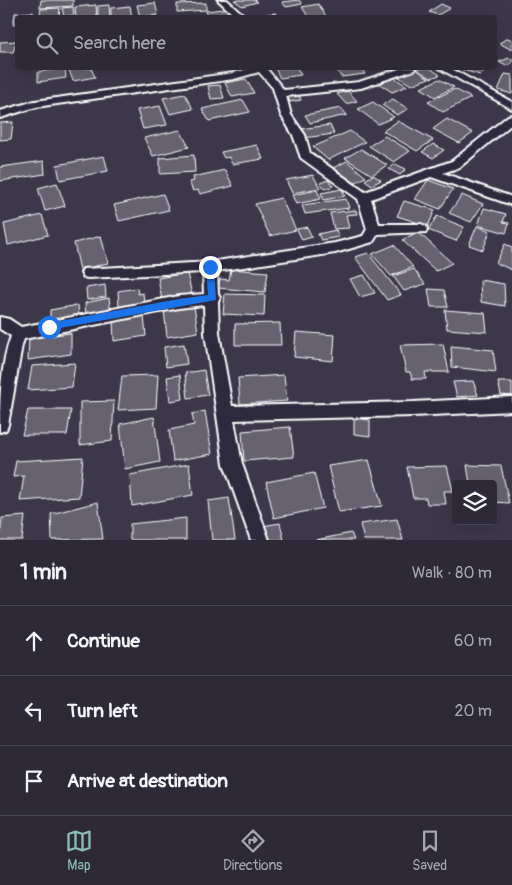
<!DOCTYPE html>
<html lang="en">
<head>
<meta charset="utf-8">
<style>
  :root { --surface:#2d2937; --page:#393542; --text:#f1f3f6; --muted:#a7a6ad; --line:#484552; --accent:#8bbbb9 }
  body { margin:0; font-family:Pangolin,sans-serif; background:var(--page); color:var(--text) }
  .controls { position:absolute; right:15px; bottom:15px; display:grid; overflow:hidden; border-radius:5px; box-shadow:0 5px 20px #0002 }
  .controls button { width:45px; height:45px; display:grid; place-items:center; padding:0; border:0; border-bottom:1px solid var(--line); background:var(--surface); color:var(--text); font:25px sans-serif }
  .stop { position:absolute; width:15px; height:15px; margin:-11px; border:4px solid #1a73e8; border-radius:50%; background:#fff }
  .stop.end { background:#1a73e8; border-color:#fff; box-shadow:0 1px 5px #0008 }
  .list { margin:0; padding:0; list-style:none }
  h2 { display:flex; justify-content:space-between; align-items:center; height:65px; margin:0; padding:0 20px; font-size:21px }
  h2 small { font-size:16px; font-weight:400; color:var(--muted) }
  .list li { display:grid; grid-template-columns:32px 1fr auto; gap:15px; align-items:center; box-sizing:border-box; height:70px; padding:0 20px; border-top:1px solid var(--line) }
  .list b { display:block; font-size:19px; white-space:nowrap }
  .list em { font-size:16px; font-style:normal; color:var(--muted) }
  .icon { flex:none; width:28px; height:28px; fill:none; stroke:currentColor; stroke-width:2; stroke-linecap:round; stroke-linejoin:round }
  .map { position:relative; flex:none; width:512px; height:540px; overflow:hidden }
  .search { position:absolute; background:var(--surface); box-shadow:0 5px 20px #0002; left:15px; right:15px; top:15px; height:55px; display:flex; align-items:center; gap:12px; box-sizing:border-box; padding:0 18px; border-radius:5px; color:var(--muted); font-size:19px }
  .sheet { height:275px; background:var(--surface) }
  nav { display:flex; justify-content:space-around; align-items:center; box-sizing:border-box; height:70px; border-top:1px solid var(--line); background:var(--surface); font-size:14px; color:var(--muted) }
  nav a { display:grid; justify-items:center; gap:2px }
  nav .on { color:var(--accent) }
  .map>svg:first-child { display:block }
</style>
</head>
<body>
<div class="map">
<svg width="512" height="540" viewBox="0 0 512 540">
  <rect width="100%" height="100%" fill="#3c3749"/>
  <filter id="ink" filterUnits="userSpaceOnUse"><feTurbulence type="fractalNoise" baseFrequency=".02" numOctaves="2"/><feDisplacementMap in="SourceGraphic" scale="10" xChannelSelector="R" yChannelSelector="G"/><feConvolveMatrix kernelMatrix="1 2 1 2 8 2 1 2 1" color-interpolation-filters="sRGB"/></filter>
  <g filter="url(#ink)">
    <g fill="#666270" stroke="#fff">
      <path d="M41,0H73V6L40,8Z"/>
      <path d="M234,0H255L257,2L242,6Z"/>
      <path d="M299,0L302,4L286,7L282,2Z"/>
      <path d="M155,3L158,15L140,17L137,5Z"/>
      <path d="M206,3V10L177,12V4Z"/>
      <path d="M318,4L327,18H309L302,7Z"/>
      <path d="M441,4L450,8L438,15L429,12Z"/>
      <path d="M96,5L97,18H76L75,7Z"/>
      <path d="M109,5L110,18H98V6Z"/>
      <path d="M130,6L132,18H111V8Z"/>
      <path d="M73,7L74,15L64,17L62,8Z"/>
      <path d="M60,8L59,18H39L41,9Z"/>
      <path d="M231,8L235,17L209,18L206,11Z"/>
      <path d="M33,12V18H18V24L13,25L15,13Z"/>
      <path d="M276,13L278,18H259L258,15Z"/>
      <path d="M508,38L512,40V50L499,43Z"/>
      <path d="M17,41L13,52H0V42Z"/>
      <path d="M509,58L512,59V63L506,66L499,62Z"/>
      <path d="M65,68L66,78L38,82V72Z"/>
      <path d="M83,68H91L95,77L73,81L69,70Z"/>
      <path d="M271,68H297L301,75L280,78L275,68Z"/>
      <path d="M336,68H361L365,74L341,77Z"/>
      <path d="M414,68L429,78L411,85L396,75Z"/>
      <path d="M415,68H430L440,75L431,78Z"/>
      <path d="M464,68H487L480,75L463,70Z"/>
      <path d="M505,74L512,75V94L498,90Z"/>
      <path d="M393,77L407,86L392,92L378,83Z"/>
      <path d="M246,79L254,93L232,97L225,83Z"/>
      <path d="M439,79L454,87L435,97L421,88Z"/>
      <path d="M220,85L224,98L211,99L208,86Z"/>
      <path d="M455,89L471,98L443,112L428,102Z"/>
      <path d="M348,91L357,101L346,104L337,94Z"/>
      <path d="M298,93L301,100L290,102L287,95Z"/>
      <path d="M185,94L193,109L170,114L163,98Z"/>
      <path d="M393,99L408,109L397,115L382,105Z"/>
      <path d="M243,100L250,112L209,121L202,109Z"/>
      <path d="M373,102L394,117L378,124L358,109Z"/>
      <path d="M160,106L167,125L143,129L137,110Z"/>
      <path d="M341,108L347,115L310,123L305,115Z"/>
      <path d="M447,119L473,133L459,143L433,129Z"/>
      <path d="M398,121L433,140L417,151L383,131Z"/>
      <path d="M13,122L11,139L0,140V123Z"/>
      <path d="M330,125L334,134L303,138L300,129Z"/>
      <path d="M180,130L189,147L153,156L144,138Z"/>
      <path d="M350,131L365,142L328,160L313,147Z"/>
      <path d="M385,136L410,151L394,162L369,146Z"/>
      <path d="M433,144L444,150L433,158L422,152Z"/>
      <path d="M257,145L263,159L232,164L229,157L224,158L221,152Z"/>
      <path d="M361,149L387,165L372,175L345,158Z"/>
      <path d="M194,155L195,172L160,174V158Z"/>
      <path d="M104,156L108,171L60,180L57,165Z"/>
      <path d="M44,161L45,174L0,181V167Z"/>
      <path d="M347,161L366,177L350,185L331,169Z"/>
      <path d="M395,164L406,169L400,175L389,169Z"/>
      <path d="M225,170L233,186L200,194L198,190L193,191L189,182L194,181L193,177Z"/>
      <path d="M313,175L320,188L292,193L286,180Z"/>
      <path d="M373,175L381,180L372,185L365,180Z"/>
      <path d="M328,180L333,186L325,189L320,183Z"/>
      <path d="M428,180L453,189L440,209L415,199Z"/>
      <path d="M57,183L65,206L45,211L38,188Z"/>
      <path d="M342,189L345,196L324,200L321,193Z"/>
      <path d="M317,190L321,199L296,204L292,195Z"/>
      <path d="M163,194L169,210L119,221L114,205Z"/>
      <path d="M462,195L483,204L471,222L449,213Z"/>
      <path d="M281,198L296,230L270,236L255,204Z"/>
      <path d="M346,199L349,208L305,214L302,205Z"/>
      <path d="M404,201L435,210L428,226L397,216Z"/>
      <path d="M484,208L506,214L503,222L509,223L506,233L478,225Z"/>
      <path d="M356,210L357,214L346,215L349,228L334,229L330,213Z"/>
      <path d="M42,215L48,235L8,245L4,224Z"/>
      <path d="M437,216L464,227L456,241L428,230Z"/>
      <path d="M477,226L490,231L483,250L469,245Z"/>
      <path d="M307,227L312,237L302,240L297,229Z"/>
      <path d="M336,230L339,237L321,240L318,234Z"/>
      <path d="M418,232L452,263L436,271L402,240Z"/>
      <path d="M101,236L108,263L80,270L74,243Z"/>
      <path d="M505,244L512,247V270L496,263Z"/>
      <path d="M394,245L413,267L391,276L372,254Z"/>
      <path d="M368,253L401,295L387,300L355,257Z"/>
      <path d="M231,269L268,272L265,292L218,288L220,279L229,280Z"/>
      <path d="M414,269L425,284L404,291L393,276Z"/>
      <path d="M187,273L192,295L162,300L158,278Z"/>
      <path d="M364,275L375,293L360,297L350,279Z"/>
      <path d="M480,280L504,284L505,306L481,302Z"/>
      <path d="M105,285L106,297L87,300L86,288Z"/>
      <path d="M137,288L138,294L143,293L144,303L119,307L118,291Z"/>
      <path d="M428,289L444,290L448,307H431Z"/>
      <path d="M225,294L265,295L264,316L223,314Z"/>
      <path d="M109,298L111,312L86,317L85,303Z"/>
      <path d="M78,305L79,317L50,322V310Z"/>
      <path d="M194,306L198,332L167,337L164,310Z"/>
      <path d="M445,310L485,313L487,332L447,329Z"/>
      <path d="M144,316L146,336L114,341L113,320Z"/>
      <path d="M280,323L281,345H235V324Z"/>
      <path d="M296,332L335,335L333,361L294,357Z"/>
      <path d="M71,333V354L28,360L29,338Z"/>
      <path d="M184,344L187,364L166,367L164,347Z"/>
      <path d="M443,344L449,372H425L426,379H412L410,372H406L400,345Z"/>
      <path d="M451,346L493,350L496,372L452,367Z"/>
      <path d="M75,363L72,387L28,390L32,366Z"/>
      <path d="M204,370L208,395L188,398L185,373Z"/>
      <path d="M158,375L156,408L118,410L122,376Z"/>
      <path d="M180,375L183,399L170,401L167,377Z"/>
      <path d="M284,375L287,401L240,404L238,378Z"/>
      <path d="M473,381L478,395L457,397L453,382Z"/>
      <path d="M498,382H512V396L501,395Z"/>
      <path d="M114,401L112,441L80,445V402Z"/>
      <path d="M28,410H71L67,435H22Z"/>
      <path d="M205,411L212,454L173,461L169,430L194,425L192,414Z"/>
      <path d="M154,417L160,462L125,469L120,424Z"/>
      <path d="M354,418L370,420V436L354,434Z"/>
      <path d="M290,427L294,457L244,461L242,431Z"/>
      <path d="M83,457L79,497L20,501L24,476L13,477L16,461Z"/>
      <path d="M369,460L382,506L339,512L328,466Z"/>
      <path d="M189,464L193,495L132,506L130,475Z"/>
      <path d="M467,465L501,466L509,503L493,502V484H470Z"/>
      <path d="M447,466L453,491H444L446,504H427L426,498H413L407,467Z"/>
      <path d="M314,473L323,508L274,518L266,482Z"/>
      <path d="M229,498L235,540H212L208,501Z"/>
      <path d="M98,502L103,539L52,540L51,514Z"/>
      <path d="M25,516L22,540H0L2,518Z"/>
      <path d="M186,518V540H130V524Z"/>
      <path d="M397,519L403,540H364L360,524Z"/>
      <path d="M280,523L284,540H266L263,526Z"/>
      <path d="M351,533L354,540H316Z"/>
    </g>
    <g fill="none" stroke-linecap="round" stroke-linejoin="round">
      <g stroke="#fff" stroke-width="4">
        <g id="minor">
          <path d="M218,0H227L247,18H237Z"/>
          <path d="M251,68H266L284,90L359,82L402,68H415L414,70L361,88L286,96L291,115L305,135L310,153L365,192L452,161L508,116L512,115V124L460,167L443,173L512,197V205L431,177L371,199L379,224H421L426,226L427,229L426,232L378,234L373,242L335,253L217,271L218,294L220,298L218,302L219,333L232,406L413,402L512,397V411L413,416L234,420L242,464L269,540H251L224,464L205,333L204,305L179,308L24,339L22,345L8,425L6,430L0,432C0,401 0,366 11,336L0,329V317L9,319L21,327L179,296L204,294L203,272L88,278L83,277L81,273L83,269L210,262L335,243L363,236L367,229L358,199L301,158L293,135L281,115L273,88L259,72L234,79L36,107L0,118V111L35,101L233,73Z"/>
          <path d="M439,68H450L512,102V109Z"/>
        </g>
      </g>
      <use href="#minor" fill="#2f2a3d" fill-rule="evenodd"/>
    </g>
  </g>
  <path fill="#1a73e8" d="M210,264L214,267L216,300L49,330L44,327L49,323L179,299L208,295L206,267Z"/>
</svg>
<div class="controls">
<button><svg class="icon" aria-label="layers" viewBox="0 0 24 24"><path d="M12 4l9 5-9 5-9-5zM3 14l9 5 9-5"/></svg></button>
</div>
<div class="stop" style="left:49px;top:327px"></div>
<div class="stop end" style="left:210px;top:267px"></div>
<div class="search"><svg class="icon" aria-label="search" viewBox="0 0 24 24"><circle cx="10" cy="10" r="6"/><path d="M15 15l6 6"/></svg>Search here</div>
</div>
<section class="sheet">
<h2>1 min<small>Walk · 80 m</small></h2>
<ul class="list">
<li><svg class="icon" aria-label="ahead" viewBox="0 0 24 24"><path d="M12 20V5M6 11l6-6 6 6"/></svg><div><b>Continue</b></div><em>60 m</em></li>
<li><svg class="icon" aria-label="left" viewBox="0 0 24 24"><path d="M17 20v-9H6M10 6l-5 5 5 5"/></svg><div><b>Turn left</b></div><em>20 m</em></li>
<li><svg class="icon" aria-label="arrive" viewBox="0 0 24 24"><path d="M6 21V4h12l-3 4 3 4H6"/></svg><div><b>Arrive at destination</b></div></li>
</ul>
</section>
<nav>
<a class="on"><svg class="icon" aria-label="map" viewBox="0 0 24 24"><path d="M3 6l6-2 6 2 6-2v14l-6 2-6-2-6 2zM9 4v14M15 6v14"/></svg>Map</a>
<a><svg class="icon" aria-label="directions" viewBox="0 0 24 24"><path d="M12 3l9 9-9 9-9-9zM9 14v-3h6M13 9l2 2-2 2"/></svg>Directions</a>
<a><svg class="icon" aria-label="saved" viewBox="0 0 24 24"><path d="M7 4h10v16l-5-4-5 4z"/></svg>Saved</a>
</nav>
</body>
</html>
